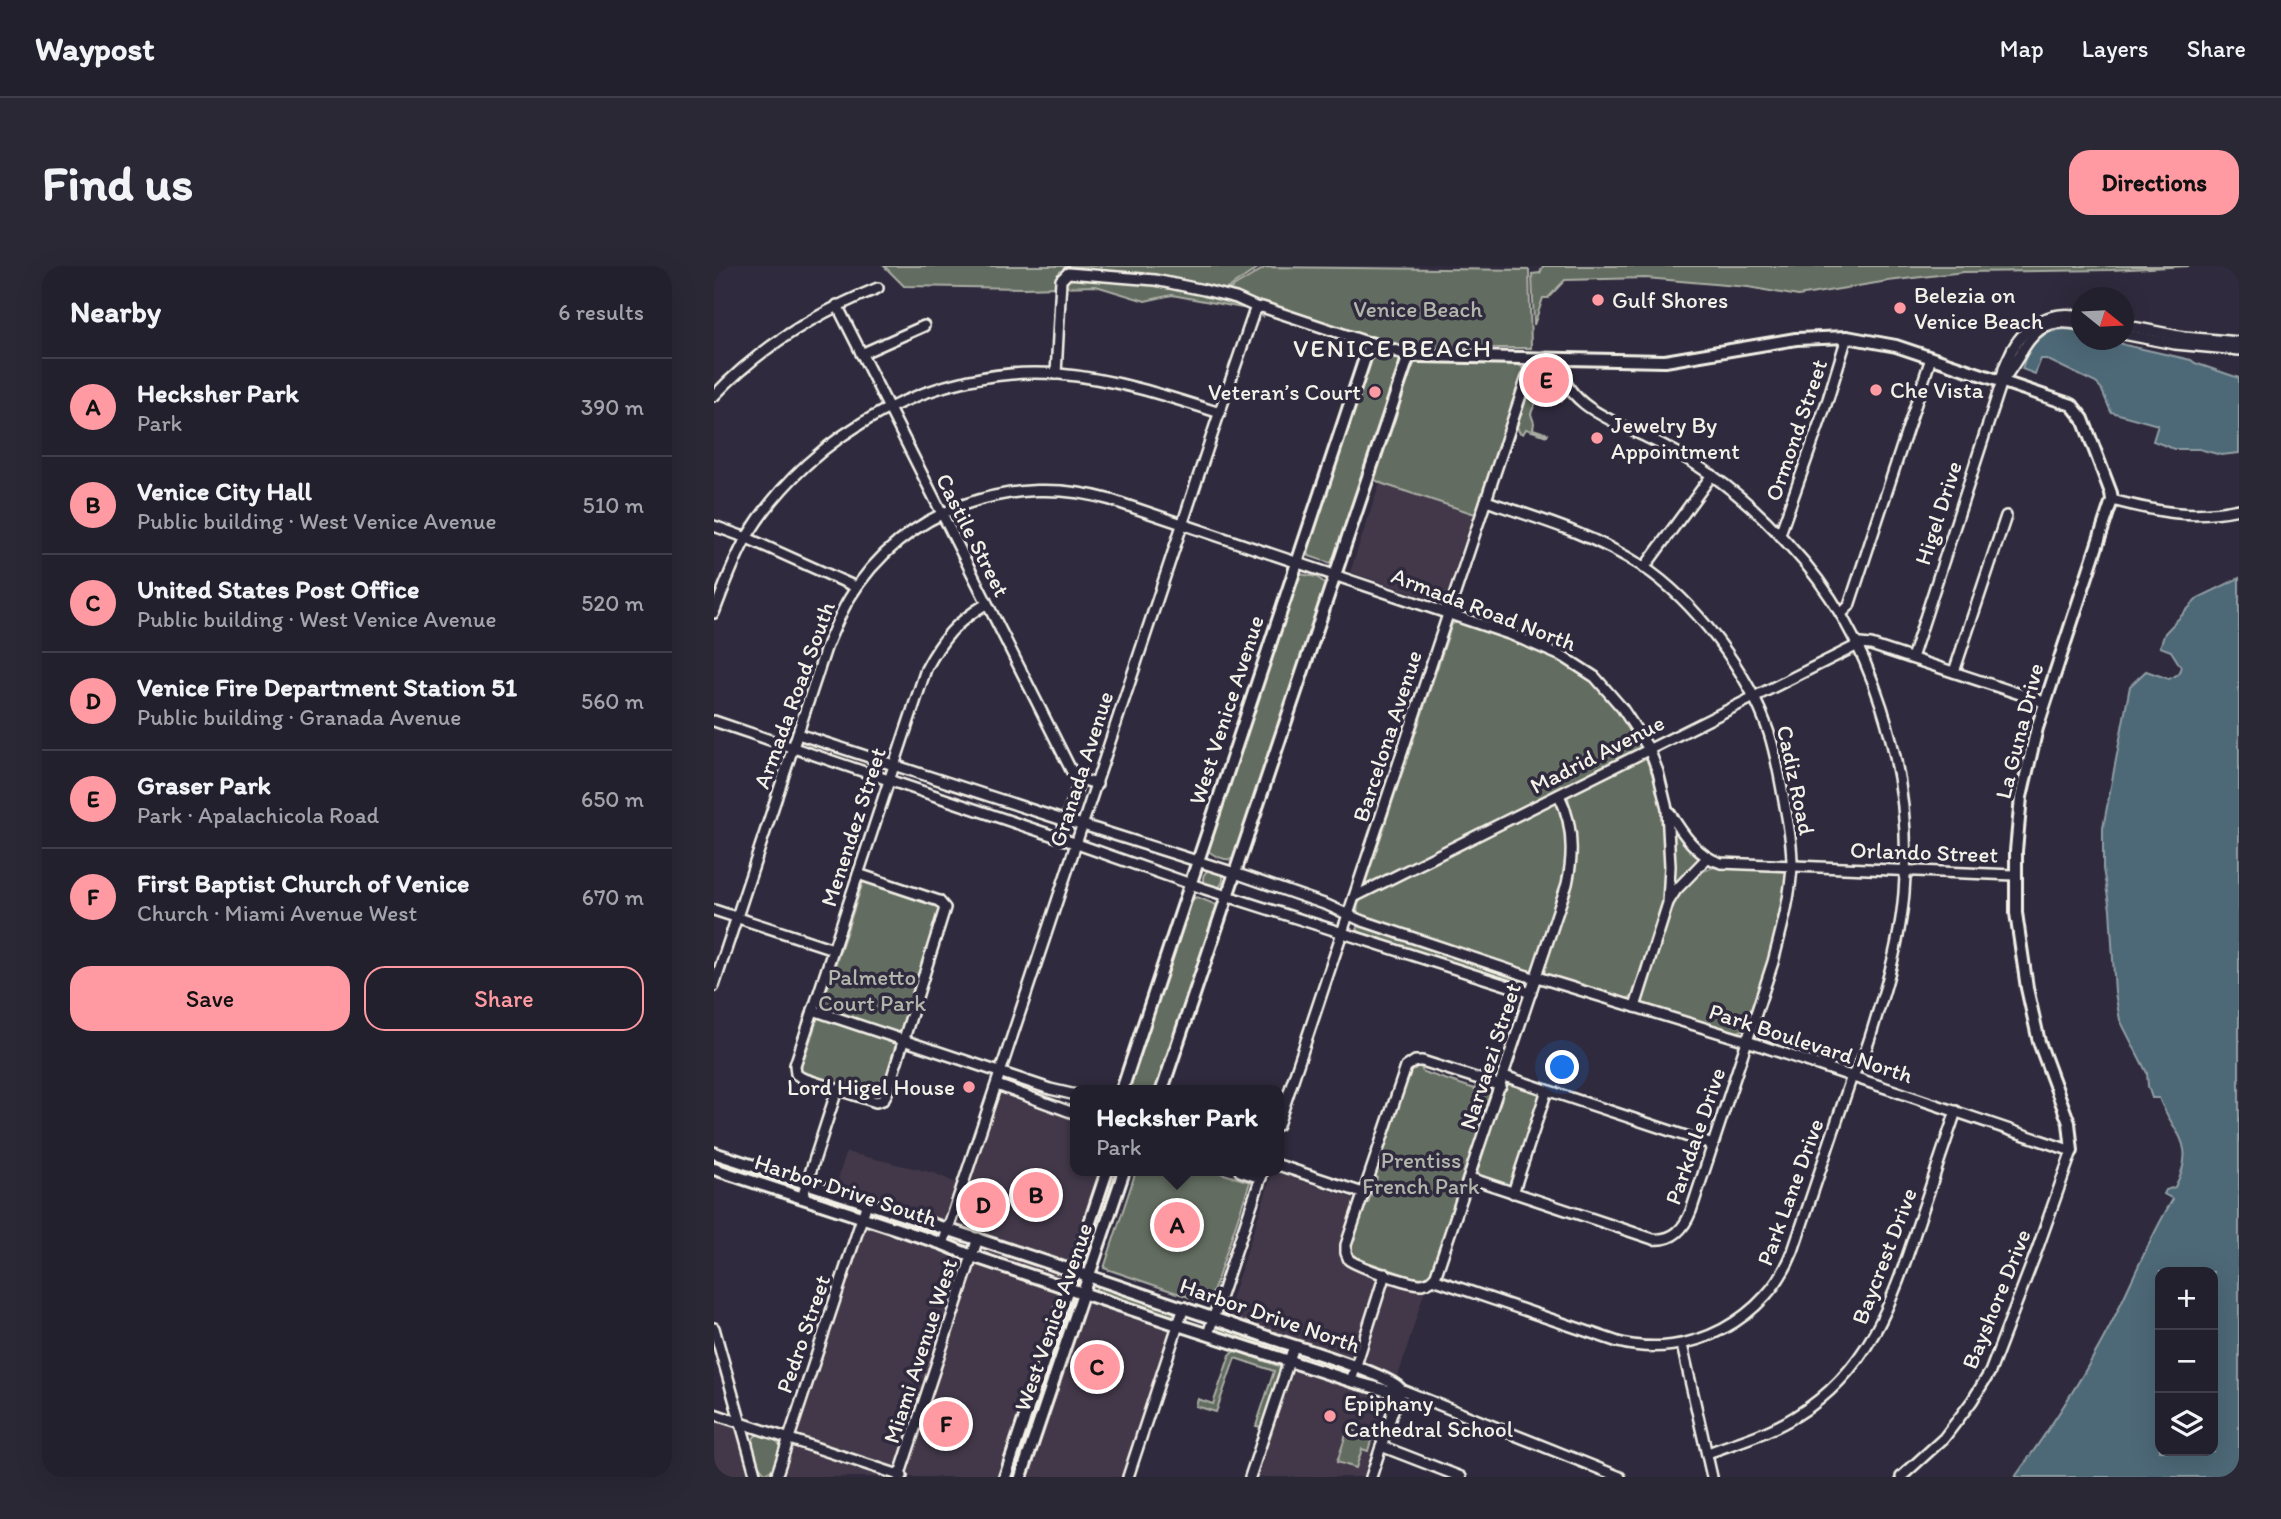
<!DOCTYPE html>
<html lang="en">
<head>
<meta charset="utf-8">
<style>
  :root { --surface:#23202e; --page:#2b2836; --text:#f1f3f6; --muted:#a3a3aa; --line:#403e4a; --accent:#ff9aa2 }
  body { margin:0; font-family:Itim,sans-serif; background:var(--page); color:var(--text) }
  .controls { position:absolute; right:21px; bottom:21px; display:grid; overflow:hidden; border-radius:14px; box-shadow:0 7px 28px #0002 }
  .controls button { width:63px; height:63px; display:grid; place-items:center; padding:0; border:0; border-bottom:2px solid var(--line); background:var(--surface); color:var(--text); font:35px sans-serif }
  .compass { position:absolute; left:1357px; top:21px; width:63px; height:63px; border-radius:50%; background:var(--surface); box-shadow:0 7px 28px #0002; rotate:108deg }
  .you { position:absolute; left:849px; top:802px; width:24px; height:24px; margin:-18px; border:5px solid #fff; border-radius:50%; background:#1a73e8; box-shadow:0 0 0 10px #1a73e833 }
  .badge { display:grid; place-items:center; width:46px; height:46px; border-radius:50%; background:var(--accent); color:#111; font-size:23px; font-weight:700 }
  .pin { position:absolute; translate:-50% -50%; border:4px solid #fff; box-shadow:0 2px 7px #0006 }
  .popup { position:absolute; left:356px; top:819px; width:214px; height:91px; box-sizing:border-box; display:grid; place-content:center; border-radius:14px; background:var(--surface); filter:drop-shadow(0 2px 5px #0005); font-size:23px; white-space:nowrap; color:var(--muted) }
  .popup b { font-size:26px; color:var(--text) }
  .popup::after { content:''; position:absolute; left:50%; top:100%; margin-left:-14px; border:14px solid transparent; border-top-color:var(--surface) }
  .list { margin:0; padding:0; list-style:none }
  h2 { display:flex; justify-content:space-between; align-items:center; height:91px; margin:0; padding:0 28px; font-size:30px }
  h2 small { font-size:23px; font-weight:400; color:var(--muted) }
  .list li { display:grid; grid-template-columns:46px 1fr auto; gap:21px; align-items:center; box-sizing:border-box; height:98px; padding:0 28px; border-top:2px solid var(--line) }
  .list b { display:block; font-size:26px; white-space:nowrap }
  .list p { margin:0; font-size:23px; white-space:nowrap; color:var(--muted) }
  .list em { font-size:23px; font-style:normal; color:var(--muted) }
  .actions { display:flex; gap:14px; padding:21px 28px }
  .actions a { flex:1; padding:16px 0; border:2px solid var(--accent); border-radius:21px; text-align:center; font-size:24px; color:var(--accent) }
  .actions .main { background:var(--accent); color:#111 }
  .icon { flex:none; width:38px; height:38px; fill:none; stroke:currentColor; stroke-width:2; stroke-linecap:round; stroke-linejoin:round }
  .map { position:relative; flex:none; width:1525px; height:1211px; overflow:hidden; border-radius:21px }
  header { display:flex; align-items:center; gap:42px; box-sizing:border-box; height:98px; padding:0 35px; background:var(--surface); border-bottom:2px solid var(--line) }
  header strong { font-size:33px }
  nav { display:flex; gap:38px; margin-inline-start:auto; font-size:24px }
  .intro { display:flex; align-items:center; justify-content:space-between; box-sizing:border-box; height:168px; padding:0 42px }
  h1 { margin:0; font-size:49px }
  .button { padding:18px 32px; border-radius:21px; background:var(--accent); color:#111; font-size:24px; font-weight:700 }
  main { display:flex; gap:42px; padding:0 42px }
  aside { flex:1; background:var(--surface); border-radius:21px; box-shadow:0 7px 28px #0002 }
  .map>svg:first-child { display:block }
</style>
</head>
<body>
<header>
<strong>Waypost</strong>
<nav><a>Map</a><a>Layers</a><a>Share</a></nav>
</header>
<div class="intro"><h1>Find us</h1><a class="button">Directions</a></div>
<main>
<aside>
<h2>Nearby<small>6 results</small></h2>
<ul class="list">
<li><span class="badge">A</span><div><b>Hecksher Park</b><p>Park</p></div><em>390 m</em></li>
<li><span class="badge">B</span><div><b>Venice City Hall</b><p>Public building · West Venice Avenue</p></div><em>510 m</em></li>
<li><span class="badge">C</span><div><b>United States Post Office</b><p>Public building · West Venice Avenue</p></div><em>520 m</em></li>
<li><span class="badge">D</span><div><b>Venice Fire Department Station 51</b><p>Public building · Granada Avenue</p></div><em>560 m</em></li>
<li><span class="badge">E</span><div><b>Graser Park</b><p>Park · Apalachicola Road</p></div><em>650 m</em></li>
<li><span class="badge">F</span><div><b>First Baptist Church of Venice</b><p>Church · Miami Avenue West</p></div><em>670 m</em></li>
</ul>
<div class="actions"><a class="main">Save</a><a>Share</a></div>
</aside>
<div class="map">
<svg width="1525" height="1211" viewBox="0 0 1525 1211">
  <rect width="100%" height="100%" fill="#2f2a3d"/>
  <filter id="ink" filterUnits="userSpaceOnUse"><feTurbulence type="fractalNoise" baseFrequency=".0143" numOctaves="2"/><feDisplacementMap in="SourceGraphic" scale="14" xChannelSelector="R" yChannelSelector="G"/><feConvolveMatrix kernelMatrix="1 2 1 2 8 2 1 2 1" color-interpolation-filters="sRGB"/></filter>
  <g filter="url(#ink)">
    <g fill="#423848">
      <path d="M706,98L808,100L730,337L636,306Z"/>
      <path d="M286,820L361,844L362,905H388L357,999L121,923L132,886L220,907L251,921Z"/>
      <path d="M559,905L646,935L632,979L635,992L712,1020L683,1114L512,1049Z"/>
      <path d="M119,930L354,1006L351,1018L117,938Z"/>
      <path d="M147,955L348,1025L287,1211H0V1150L43,1165L35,1173L44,1206L53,1210L60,1208L70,1181L68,1174L71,1173Z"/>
      <path d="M372,1033L459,1062L417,1211H312Z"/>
      <path d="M580,1103L673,1135L649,1211H543Z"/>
    </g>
    <g fill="#626c61" stroke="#abaea4" stroke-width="2">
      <path d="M170,0H547L510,25L550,51L534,43L458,29L431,35L382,20L309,22L190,20Z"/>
      <path d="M829,0H1475L1396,4L1250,6L1174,15L1084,30L1034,21L932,12L851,14L834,32H829L820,59L818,8L826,7Z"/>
      <path d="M552,1L815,4L817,82H698L611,58L513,25Z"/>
      <path d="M665,85L682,90L687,97L622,294L616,297L595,290L594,280L657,89Z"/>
      <path d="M708,95L801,97L808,101L809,107L761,248L669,218L659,213L695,106L701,97Z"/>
      <path d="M828,98L841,101L844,114L852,123L854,129L848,135V129L831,123C827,132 820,136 817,148L820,157L819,163L834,168L833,170L812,163L809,168L805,166L803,160L823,102Z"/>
      <path d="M586,308L603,311L613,319L520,593C512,595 498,590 493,583L582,313Z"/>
      <path d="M747,355C780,364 847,388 874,408C897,426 912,454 927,478L926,483L655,618L652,615L736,364L738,358Z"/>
      <path d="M927,492L934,494L938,497C949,543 959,593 949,641C944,670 931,700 921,728L911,734L834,710L829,705L857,618L859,557L854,531L857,527Z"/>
      <path d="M839,536L846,538C865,601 840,646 820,705L804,703L644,648C642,639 645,635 652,629Z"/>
      <path d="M960,565L965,566L985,593L983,598L963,617L959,615Z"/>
      <path d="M1010,599L1067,603L1072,606C1072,657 1050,715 1033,762L1022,767L928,739L927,733L961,631C973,615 989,601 1010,599Z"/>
      <circle cx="499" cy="613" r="10"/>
      <path d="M149,616L230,643L167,832L86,805Z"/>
      <path d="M483,631L505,640L445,824H412L476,634Z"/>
      <path d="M646,658L808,712L811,718L806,721L645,666L643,662Z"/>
      <path d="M706,799L709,806L761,823L763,817L775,821L779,826L721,1004L714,1013L707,1014L644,993L638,988L636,981L650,937H654L663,911L659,908L695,805Z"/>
      <path d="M799,817L828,826L799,918L795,921L767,912L763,903L790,821Z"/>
      <path d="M422,905H500L536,916L495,1038L390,1002Z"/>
      <path d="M383,1018L416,1027L422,1033L438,1038L445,1037L461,1043L459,1051L441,1047L436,1042L421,1037L413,1038L381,1026Z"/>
      <path d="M354,1036L361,1039L330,1135L322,1132Z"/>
      <path d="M506,1060L570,1082L568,1087L506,1067L504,1064Z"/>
      <path d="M523,1085L567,1101L548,1161L542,1160L560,1105L521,1092L502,1146L482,1140L484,1133L499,1138L516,1089L519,1086Z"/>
      <path d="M321,1135L326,1137L304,1211H295Z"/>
      <path d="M634,1163L658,1171L654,1185L648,1183L642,1202L623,1196Z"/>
      <path d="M45,1168L62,1173L67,1181C64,1190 62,1204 52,1207C43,1202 36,1181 40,1171Z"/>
    </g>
    <g fill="#4e6777" stroke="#909ea4" stroke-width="2" fill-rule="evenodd">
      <path d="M1351,63L1367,65V74H1400L1411,79L1477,94L1481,97L1525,112V187L1507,189L1485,183H1460L1439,175L1444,159L1397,146L1387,122L1382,117L1332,93H1327L1321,108L1308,103C1314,80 1326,65 1351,63Z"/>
      <path d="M1525,312V1211H1301C1335,1164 1368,1114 1395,1062C1417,1019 1434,974 1459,933L1450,928L1452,924L1461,921C1484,876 1460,870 1445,832H1438L1434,820L1433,807L1406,754L1401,727L1396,643L1389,603V562L1416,420L1432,405L1455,413L1464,408L1467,401L1457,385L1446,381L1451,367L1484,332ZM1446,1006H1499V1185H1446Z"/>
    </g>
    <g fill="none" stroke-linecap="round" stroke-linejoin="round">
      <g stroke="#f4f1e8" stroke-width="14">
        <g id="minor">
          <path d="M123,39L358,506L366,513L383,518"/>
          <path d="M1409,59L1470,71L1525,76"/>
          <path d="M1409,68L1461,78L1525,84"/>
          <path d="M147,88L210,60"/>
          <path d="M342,108L347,14L354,7L441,14L490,24L522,32L544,42L548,41L656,77"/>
          <path d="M1288,115C1314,84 1316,47 1367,59"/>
          <path d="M0,130C46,81 102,47 164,22"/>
          <path d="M1398,234C1444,246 1478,253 1525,243"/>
          <path d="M0,260L33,272L142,321"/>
          <path d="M1066,268L1114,133L1133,71"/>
          <path d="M930,302L998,209"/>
          <path d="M0,347C10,321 20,293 34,269C98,165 223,98 345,108C401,113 453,130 506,147"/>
          <path d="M1127,348L1135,340L1217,92"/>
          <path d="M1198,392L1288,115C1288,103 1293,95 1298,84C1313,57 1337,44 1367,50"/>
          <path d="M1240,406L1292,250"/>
          <path d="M0,455L346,572L491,623L817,727"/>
          <path d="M84,468L352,555L369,559L521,607L613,639L646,654L822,713"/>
          <path d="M956,547C968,567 984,591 1007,597L1300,609"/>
          <path d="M346,572L366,513"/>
          <path d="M144,608L225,635L231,642L173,827L169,834L162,836L88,812L82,808L81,799L212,403C228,373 242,356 272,338"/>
          <path d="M640,631L1146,378L1157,379L1330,436"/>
          <path d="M955,635L962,624L993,592"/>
          <path d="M0,644L119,683"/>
          <path d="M823,711L1033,775L1358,885L1323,984L1276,1106L1258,1135L1230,1172L1187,1211"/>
          <path d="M0,720L112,382C119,365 126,348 135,333C188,243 299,205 397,234L798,369L850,391L881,411L908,442L935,483L944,506L953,543L956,600L954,637L921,741"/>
          <path d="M99,744L336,823L362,829"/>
          <path d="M790,810L999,879"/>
          <path d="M283,819L362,848"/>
          <path d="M787,820L708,795H701L692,801L632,979V987L635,994C648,1002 694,1018 708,1018C715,1017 718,1014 722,1009L853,618C860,587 859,557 845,529"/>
          <path d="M564,859L819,93"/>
          <path d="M564,899L649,927"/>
          <path d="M526,905L547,912"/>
          <path d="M756,912L939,973C959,975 970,963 977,945L1059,696C1067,665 1077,630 1078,598C1078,577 1074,555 1070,535C1066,512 1062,489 1055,467C1035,407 981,335 928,300C880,269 826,253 772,235"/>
          <path d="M799,927L833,824"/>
          <path d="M88,932L123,824"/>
          <path d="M229,978L502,157L540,46L544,42"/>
          <path d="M719,1013L904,1076C976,1095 1053,1053 1079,985L1138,810C1153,790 1159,760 1167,736C1178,701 1187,664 1190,627C1200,506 1159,368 1075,279C1052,253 1025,228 996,208C976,194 955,181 932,171C900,155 847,138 846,94"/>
          <path d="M0,1062L42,1211"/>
          <path d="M494,1068L549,905"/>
          <path d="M968,1079L998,1211"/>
          <path d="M637,1115L671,1008"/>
          <path d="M0,1148L188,1210"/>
          <path d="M667,1180L747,1211"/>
          <path d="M994,1187C1023,1176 1056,1167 1082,1150C1154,1106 1178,1037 1203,961C1216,923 1229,884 1242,845"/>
          <path d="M62,1211L153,937"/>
          <path d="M185,1211L264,972"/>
          <path d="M414,1211L470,1041"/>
          <path d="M536,1211L580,1080"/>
          <path d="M657,1211L686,1123L906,1211"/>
        </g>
      </g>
      <g stroke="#f4f1e8" stroke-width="16">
        <g id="tertiary">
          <path d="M408,824L656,77L695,89L706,90L951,95L1082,73L1133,71L1182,80L1358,139L1369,153L1397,227L1398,234L1323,462L1307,531L1302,585V647L1313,722L1325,776L1355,857L1358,885"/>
          <path d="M448,824L695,89"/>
          <path d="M0,887C187,948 373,1008 559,1073C583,1081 674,1108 686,1123"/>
          <path d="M0,903L229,978L258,990L464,1059L637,1115L685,1128"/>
          <path d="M291,1211L393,905"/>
          <path d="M307,1211L410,905"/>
        </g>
      </g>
      <use href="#minor" stroke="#2f2a3d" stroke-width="9"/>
      <use href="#tertiary" stroke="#2f2a3d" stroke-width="10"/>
    </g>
  </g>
  <g fill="#ff9aa2" stroke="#2f2a3d" stroke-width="2.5">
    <circle cx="884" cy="34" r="7"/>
    <circle cx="1186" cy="42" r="7"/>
    <circle cx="1162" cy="124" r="7"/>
    <circle cx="661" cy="126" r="7"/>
    <circle cx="883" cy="172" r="7"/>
    <circle cx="255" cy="821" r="7"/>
    <circle cx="616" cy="1150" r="7"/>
  </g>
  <g text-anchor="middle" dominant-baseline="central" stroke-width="7" stroke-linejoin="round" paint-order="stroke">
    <g font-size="23" fill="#f4f1e8" stroke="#2f2a3d" text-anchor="start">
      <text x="1200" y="29">Belezia on<tspan x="1200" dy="26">Venice Beach</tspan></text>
      <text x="898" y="34">Gulf Shores</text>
      <text x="1176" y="124">Che Vista</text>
      <text x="647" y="126" text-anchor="end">Veteran’s Court</text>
      <text x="897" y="159">Jewelry By<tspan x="897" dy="26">Appointment</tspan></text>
      <text x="241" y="821" text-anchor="end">Lord Higel House</text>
      <text x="630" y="1137">Epiphany<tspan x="630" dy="26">Cathedral School</tspan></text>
    </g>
    <g font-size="23" fill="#b2b5ab" stroke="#2f2a3d">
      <text x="704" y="43">Venice Beach</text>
      <text x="158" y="711">Palmetto<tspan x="158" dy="26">Court Park</tspan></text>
      <text x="707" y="894">Prentiss<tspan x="707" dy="26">French Park</tspan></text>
    </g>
    <g font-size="23" fill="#f4f1e8" stroke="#2f2a3d">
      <text transform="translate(1082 164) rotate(-71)">Ormond Street</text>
      <text transform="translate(1224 247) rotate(-72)">Higel Drive</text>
      <text transform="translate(259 269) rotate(63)">Castile Street</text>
      <text transform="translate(770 343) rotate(21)">Armada Road North</text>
      <text transform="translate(80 429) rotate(-70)">Armada Road South</text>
      <text transform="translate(512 444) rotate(-72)">West Venice Avenue</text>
      <text transform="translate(1305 465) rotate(-76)">La Guna Drive</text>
      <text transform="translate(673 470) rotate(-72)">Barcelona Avenue</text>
      <text transform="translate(883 488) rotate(-27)">Madrid Avenue</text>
      <text transform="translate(367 503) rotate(-72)">Granada Avenue</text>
      <text transform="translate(1082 514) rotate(78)">Cadiz Road</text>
      <text transform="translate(139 561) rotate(-72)">Menendez Street</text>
      <text transform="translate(1210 586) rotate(2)">Orlando Street</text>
      <text transform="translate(1097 777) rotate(18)">Park Boulevard North</text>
      <text transform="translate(776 790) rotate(-72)">Narvaezi Street</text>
      <text transform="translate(981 870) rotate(-71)">Parkdale Drive</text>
      <text transform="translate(132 924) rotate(18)">Harbor Drive South</text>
      <text transform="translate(1076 926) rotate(-70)">Park Lane Drive</text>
      <text transform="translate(1170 990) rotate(-69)">Baycrest Drive</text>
      <text transform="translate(1282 1033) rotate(-68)">Bayshore Drive</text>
      <text transform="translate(556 1049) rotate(19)">Harbor Drive North</text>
      <text transform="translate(339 1051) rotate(-71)">West Venice Avenue</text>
      <text transform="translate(89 1068) rotate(-71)">Pedro Street</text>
      <text transform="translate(206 1085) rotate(-72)">Miami Avenue West</text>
    </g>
    <g font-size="26" letter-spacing="2" fill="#f4f1e8" stroke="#2f2a3d">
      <text x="679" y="82">VENICE BEACH</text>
    </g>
  </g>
</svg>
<div class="controls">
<button>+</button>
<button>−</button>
<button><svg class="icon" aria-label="layers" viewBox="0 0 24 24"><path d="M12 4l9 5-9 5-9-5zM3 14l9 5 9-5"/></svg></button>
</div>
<svg class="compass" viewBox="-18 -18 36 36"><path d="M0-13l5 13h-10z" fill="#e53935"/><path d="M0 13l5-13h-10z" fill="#a3a3aa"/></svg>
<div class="you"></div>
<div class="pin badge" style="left:463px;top:959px">A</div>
<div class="popup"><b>Hecksher Park</b>Park</div>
<div class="pin badge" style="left:322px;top:929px">B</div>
<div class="pin badge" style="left:383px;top:1101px">C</div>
<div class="pin badge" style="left:269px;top:939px">D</div>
<div class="pin badge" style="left:832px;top:114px">E</div>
<div class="pin badge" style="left:232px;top:1158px">F</div>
</div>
</main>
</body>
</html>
